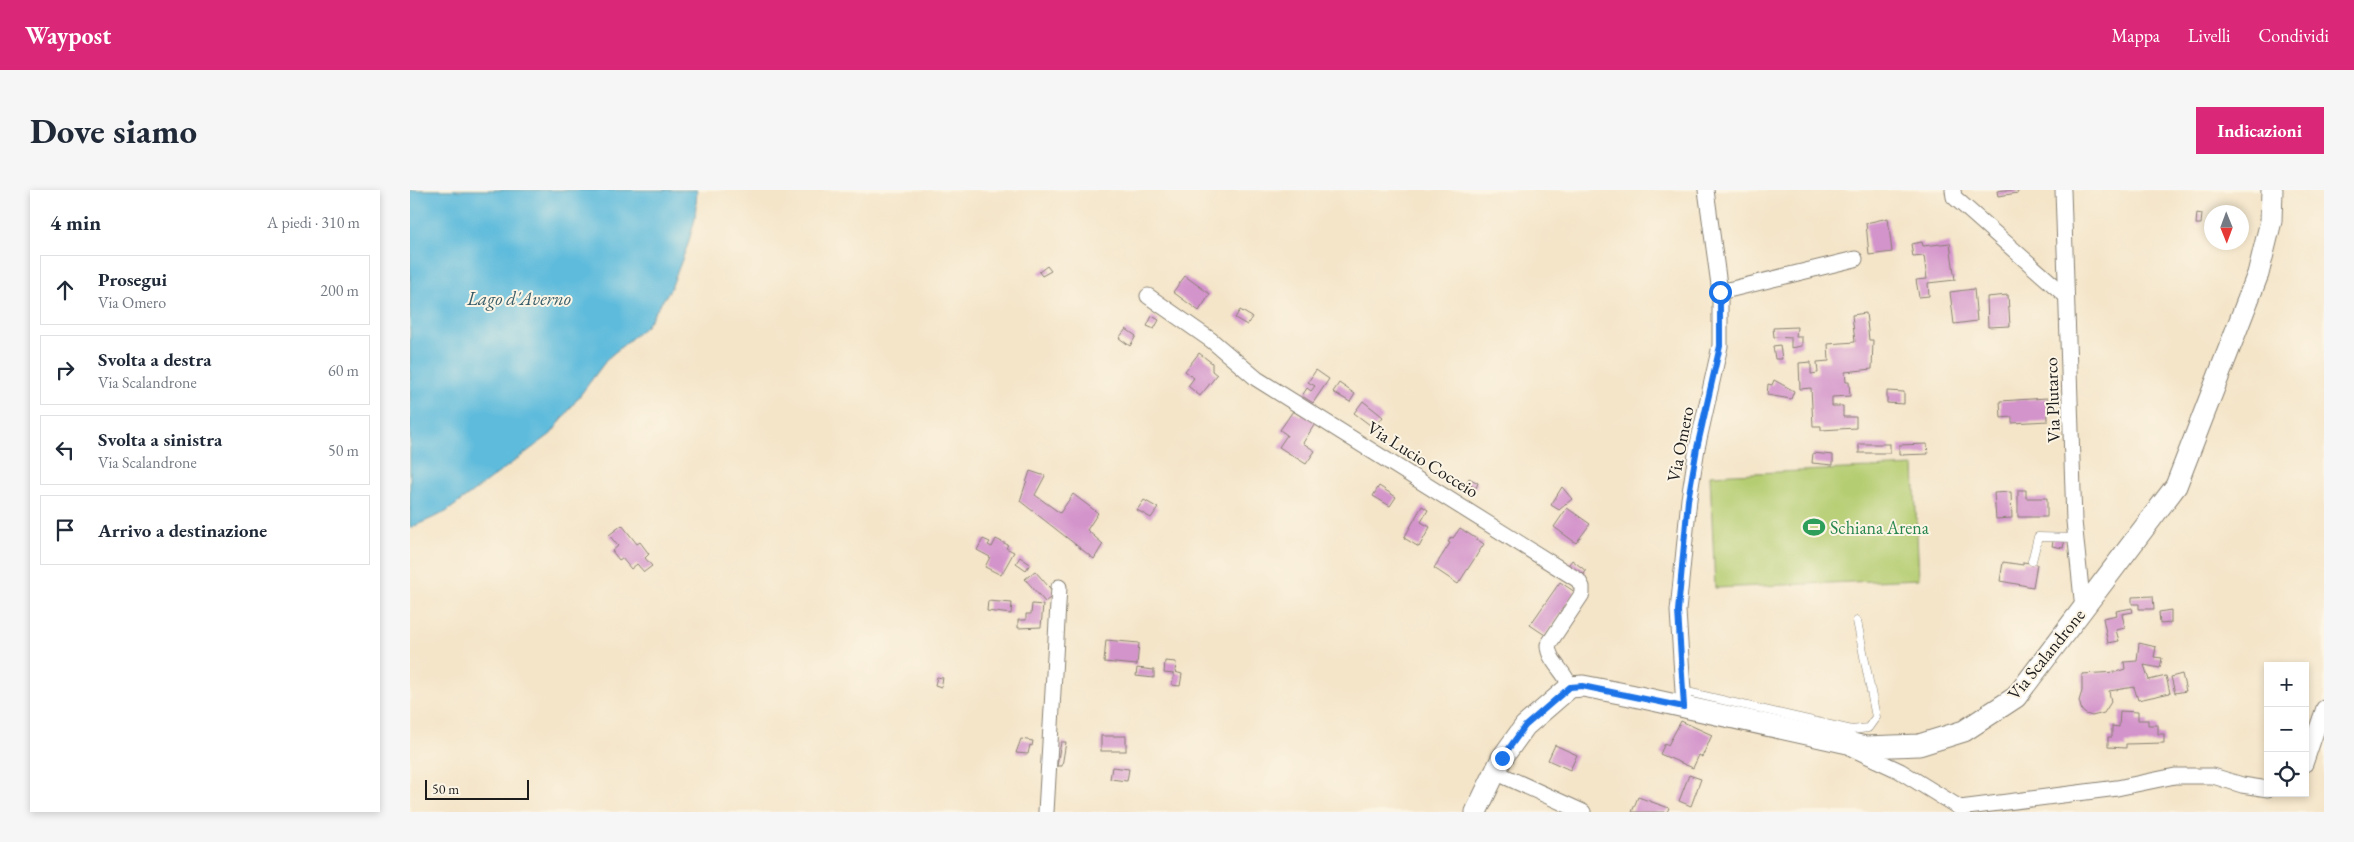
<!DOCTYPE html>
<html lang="it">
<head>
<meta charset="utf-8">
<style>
  :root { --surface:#fff; --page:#f6f6f7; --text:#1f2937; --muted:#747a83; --line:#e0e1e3; --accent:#db2777 }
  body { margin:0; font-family:"EB Garamond",serif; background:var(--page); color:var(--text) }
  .controls { position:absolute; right:15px; bottom:15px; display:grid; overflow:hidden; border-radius:0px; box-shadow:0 2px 8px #0003 }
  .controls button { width:45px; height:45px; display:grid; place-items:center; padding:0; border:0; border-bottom:1px solid var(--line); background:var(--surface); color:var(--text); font:25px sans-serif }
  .compass { position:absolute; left:1794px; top:15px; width:45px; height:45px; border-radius:50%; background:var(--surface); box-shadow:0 2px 8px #0003; rotate:179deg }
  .scale { position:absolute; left:15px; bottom:12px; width:104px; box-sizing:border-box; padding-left:5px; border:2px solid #1c1c1c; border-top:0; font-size:14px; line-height:18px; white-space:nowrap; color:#1c1c1c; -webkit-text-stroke:4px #fcf5e5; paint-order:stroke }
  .stop { position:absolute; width:15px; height:15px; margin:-11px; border:4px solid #1a73e8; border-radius:50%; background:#fff }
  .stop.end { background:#1a73e8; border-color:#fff; box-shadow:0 1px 5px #0008 }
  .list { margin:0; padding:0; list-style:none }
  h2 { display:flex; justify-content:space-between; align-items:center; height:65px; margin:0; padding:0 20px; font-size:21px }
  h2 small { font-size:16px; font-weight:400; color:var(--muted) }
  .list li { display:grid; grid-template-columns:32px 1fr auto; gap:15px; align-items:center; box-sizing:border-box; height:70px; margin:0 10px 10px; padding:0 10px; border:1px solid var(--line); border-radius:0px }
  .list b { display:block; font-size:19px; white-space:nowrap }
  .list p { margin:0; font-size:16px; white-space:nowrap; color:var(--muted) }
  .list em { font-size:16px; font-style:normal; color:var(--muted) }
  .icon { flex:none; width:28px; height:28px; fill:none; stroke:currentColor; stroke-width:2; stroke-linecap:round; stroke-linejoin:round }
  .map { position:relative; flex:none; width:1914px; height:622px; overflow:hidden; border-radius:0px }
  header { display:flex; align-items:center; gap:30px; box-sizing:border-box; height:70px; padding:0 25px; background:var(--accent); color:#fff }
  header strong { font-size:24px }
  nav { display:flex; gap:28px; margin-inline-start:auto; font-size:18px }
  .intro { display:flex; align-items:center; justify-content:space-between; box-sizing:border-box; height:120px; padding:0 30px }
  h1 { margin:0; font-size:35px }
  .button { padding:12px 22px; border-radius:0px; background:var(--accent); color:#fff; font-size:18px; font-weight:700 }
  main { display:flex; gap:30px; padding:0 30px }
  aside { flex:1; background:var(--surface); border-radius:0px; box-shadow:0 2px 8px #0003 }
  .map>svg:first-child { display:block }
</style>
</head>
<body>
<header>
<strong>Waypost</strong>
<nav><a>Mappa</a><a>Livelli</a><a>Condividi</a></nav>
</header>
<div class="intro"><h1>Dove siamo</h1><a class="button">Indicazioni</a></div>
<main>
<aside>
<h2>4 min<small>A piedi · 310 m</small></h2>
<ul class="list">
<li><svg class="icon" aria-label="ahead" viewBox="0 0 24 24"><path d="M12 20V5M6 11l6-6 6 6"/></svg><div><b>Prosegui</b><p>Via Omero</p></div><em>200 m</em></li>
<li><svg class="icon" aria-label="right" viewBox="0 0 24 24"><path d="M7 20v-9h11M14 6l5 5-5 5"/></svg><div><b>Svolta a destra</b><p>Via Scalandrone</p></div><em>60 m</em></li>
<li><svg class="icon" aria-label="left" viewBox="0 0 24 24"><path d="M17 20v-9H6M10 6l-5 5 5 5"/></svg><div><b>Svolta a sinistra</b><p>Via Scalandrone</p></div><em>50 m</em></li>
<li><svg class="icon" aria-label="arrive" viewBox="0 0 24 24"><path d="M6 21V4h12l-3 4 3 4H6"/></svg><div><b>Arrivo a destinazione</b></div></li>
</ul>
</aside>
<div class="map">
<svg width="1914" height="622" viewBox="0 0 1914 622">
  <rect width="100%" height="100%" fill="#fcf5e5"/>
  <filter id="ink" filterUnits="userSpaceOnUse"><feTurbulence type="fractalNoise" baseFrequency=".02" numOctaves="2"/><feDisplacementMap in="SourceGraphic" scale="10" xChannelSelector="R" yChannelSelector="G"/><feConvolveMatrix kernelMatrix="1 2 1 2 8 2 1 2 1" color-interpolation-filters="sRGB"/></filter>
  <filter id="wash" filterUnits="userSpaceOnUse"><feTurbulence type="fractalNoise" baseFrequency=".0096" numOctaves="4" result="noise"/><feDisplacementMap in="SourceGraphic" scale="20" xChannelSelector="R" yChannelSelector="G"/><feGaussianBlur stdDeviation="1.12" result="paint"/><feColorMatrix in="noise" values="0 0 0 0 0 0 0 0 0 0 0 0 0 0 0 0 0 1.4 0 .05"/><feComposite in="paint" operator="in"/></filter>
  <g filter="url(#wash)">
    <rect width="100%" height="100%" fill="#f4e5c9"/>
    <path fill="#b5cd72" stroke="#687447" d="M1504,276L1509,389L1305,398L1300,285Z"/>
    <path fill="#5ebbdc" stroke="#3d6c7c" d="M0,0H287L285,29L278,54L261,98L236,136L198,168L141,244L36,322L0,338Z"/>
    <g id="blocks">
      <g fill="#d393cb">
        <path d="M1595,0H1607L1608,3L1588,6L1587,1Z"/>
        <path d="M1787,23L1792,24L1791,34H1786Z"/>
        <path d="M1478,28L1482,62L1459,65L1456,33Z"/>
        <path d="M1512,52L1513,56L1540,53L1545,90L1518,93L1519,106L1509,107L1506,90L1517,89L1514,66L1503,67L1501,54Z"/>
        <path d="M637,76L641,81L632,86L629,82Z"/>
        <path d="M775,86L800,104L789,121L763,102Z"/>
        <path d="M1564,99L1567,131L1544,134L1540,102Z"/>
        <path d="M1598,105L1600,136L1578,137L1577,107Z"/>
        <path d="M830,120L842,127L837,135L825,128Z"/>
        <path d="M1456,123L1459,150H1463L1462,179L1435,182L1436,192H1439L1440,206L1422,207V216H1433V227H1446V238L1411,240V236H1403L1401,198L1390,199L1389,173L1401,172V184L1408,183L1407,172L1419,171L1418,154L1445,152L1442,125Z"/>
        <path d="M742,126L749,130L744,139L737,136Z"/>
        <path d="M1387,137L1386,147H1392V156L1381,158V148L1364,147L1363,138Z"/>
        <path d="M716,139L726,146L720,156L709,148Z"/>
        <path d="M1370,155L1372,169H1365L1363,156Z"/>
        <path d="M789,163L802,173V181L807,185L790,206L778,196L784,188L775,181Z"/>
        <path d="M906,180L919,189L903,213L892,206L897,198L901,201L905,196L898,192Z"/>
        <path d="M1364,190L1384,201L1381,209L1357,205L1358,194L1362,195Z"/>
        <path d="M929,193L945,204L940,212L923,202Z"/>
        <path d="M1477,201L1494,202V214L1477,213Z"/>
        <path d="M1637,208L1638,231L1602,233V227L1591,228L1590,211Z"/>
        <path d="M953,211L973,227L964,238L944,223Z"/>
        <path d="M883,221L891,226L893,223L906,232L893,253L905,261L896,274L869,257L877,245L870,240Z"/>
        <rect x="1449" y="254" width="31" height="9"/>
        <path d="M1517,254L1518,264L1489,265V255Z"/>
        <path d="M1403,263L1423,265V275L1402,273Z"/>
        <path d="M620,281L635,286L625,305L650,323L663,304L688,323L677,340L693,354L684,369L610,311Z"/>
        <path d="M1059,288L1068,293L1066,298L1057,293Z"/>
        <path d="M969,296L986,307L980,316L963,306Z"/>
        <path d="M1152,297L1162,309L1149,320L1141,315Z"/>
        <path d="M1608,300H1616V308H1637V327H1608Z"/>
        <path d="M1601,302L1602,328L1586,329L1584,303Z"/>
        <path d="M734,310L748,318L741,328L727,320Z"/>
        <path d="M1012,316L1018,320L1011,332L1020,337L1009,357L994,348Z"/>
        <path d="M1157,318L1180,334L1166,353L1144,337Z"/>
        <path d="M212,335L227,354L230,352L239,364L235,368L242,376L234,382L227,374L221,379L212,368L209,370L202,361L208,356L199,345Z"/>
        <path d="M1050,338L1074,354L1048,394L1024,378L1040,353L1038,352L1041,347L1043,348Z"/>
        <path d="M1644,347L1655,349L1653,358L1642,356Z"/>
        <path d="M573,349L580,352L578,355L582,357L586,349L598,355L596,358L604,362L591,385L575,377L580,367L567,360Z"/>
        <path d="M610,367L620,374L616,380L606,373Z"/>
        <path d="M1162,370L1176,381L1172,387L1157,377Z"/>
        <path d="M1593,372L1613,375V372L1627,374L1623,397L1590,391Z"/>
        <path d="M625,381L645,404L635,412L615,389Z"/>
        <path d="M1150,392L1165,402L1135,445L1120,435Z"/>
        <path d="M1743,406L1744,419H1729V414H1722V407Z"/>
        <path d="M578,411L602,413L601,424L577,421Z"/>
        <path d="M622,414L633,415L631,437L608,438V430H616V424H621Z"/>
        <path d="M1722,418L1723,422L1712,424L1715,438L1706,440L1709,451L1698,453L1693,428L1707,425L1706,421Z"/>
        <path d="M1761,420V433L1750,434L1749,422Z"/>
        <path d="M696,450L729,453L727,475L694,472Z"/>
        <path d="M1729,453L1746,457L1744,467L1752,468L1750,478L1734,475L1739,490L1756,486L1760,503L1728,510L1724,497L1699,501L1701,512L1694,523L1682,526L1676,524L1672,521L1669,511L1672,501V484L1706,482L1715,479L1714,472L1727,471Z"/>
        <path d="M755,471L766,472L765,482L772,484L770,496L762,495L764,484L754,483Z"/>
        <path d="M727,478L744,480V488L726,486Z"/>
        <path d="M1772,484L1776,501L1765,503L1761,487Z"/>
        <path d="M527,487L533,488L531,497L525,495Z"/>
        <path d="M1710,521L1728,522V530H1738V535H1748V544H1754V553L1716,554V558L1698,557V547H1702V536L1709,537Z"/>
        <path d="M1271,531L1302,545L1292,567L1289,565L1283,578L1250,564L1255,553L1258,555Z"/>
        <rect x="691" y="546" width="25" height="15"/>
        <path d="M611,549L623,551L622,556L620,555L618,564L606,563Z"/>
        <path d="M651,552H656L652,576H647Z"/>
        <path d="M1145,555L1167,565L1160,580L1138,570Z"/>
        <path d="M702,577L719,579L717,591L700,589Z"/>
        <path d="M1279,585L1291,589L1281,616L1269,611Z"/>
        <path d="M1228,607L1259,618L1257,622H1222Z"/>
      </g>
    </g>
  </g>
  <g filter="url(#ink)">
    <use href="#blocks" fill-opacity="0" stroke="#888072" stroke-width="1"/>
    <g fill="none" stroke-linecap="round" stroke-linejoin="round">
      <g stroke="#888072" stroke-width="9">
        <g id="lane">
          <path d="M1622,371L1628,347L1666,348"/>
          <path d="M1273,501L1442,540L1458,538L1466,527L1447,431"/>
        </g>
      </g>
      <g stroke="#888072" stroke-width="17">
        <g id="street">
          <path d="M1543,0L1544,7L1656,106"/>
          <path d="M1653,0L1664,331L1673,419"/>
          <path d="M1310,102L1445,69"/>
          <path d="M738,106L801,150L847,189L1168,390L1172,397V404L1138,455C1138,471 1156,482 1160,497"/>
          <path d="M1274,517L1268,421L1279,309L1287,258L1310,156V102L1296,0"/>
          <path d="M1443,559L1490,581L1550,618L1707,598L1765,586H1803L1832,595L1858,599"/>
          <path d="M1895,574L1914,518"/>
          <path d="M1085,582L1173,622"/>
          <path d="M636,622L649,397"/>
        </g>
      </g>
      <g stroke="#888072" stroke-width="23">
        <path id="secondary" d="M1066,622L1092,568L1115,536L1160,497L1173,496L1220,505L1456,557L1509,555L1554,541L1606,507L1766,296L1848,84L1861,31L1862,0"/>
      </g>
      <use href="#lane" stroke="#fff" stroke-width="8"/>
      <use href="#street" stroke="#fff" stroke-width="15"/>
      <use href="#secondary" stroke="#fff" stroke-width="21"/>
    </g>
  </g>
  <g fill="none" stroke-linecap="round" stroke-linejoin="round" filter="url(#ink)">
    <path stroke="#1a73e8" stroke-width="6" d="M1092,568L1115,536L1160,497L1172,496L1274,517L1268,421L1278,310L1287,258L1310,156V102"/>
  </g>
  <defs>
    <g id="stadium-bare" transform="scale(1.725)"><path d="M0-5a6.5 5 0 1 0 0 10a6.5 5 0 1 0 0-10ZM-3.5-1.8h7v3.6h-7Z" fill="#2e9e5b" stroke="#fcf5e5" stroke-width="2.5" paint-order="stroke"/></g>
  </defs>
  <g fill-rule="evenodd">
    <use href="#stadium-bare" x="1404" y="337"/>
  </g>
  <g text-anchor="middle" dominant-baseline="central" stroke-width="4" stroke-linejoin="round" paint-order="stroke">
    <g font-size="18" fill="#1c1c1c" stroke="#fcf5e5">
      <text transform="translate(1642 210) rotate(-92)">Via Plutarco</text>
      <text transform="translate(1270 254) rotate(-79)">Via Omero</text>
      <text transform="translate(1013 269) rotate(32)">Via Lucio Cocceio</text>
      <text transform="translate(1636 464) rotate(-51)">Via Scalandrone</text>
    </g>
    <g font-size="18" fill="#27864d" stroke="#fcf5e5" text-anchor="start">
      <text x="1420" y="337">Schiana Arena</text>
    </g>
    <g font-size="19" font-style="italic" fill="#365c69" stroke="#fcf5e5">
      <text x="109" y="108">Lago d'Averno</text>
    </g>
  </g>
</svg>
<div class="controls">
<button>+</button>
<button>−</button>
<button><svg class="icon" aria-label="locate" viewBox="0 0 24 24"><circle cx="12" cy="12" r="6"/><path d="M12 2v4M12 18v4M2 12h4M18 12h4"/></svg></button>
</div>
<svg class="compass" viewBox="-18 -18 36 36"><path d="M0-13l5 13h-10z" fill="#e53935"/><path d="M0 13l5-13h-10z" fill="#747a83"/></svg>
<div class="scale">50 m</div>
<div class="stop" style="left:1310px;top:102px"></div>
<div class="stop end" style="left:1092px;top:568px"></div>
</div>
</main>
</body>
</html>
